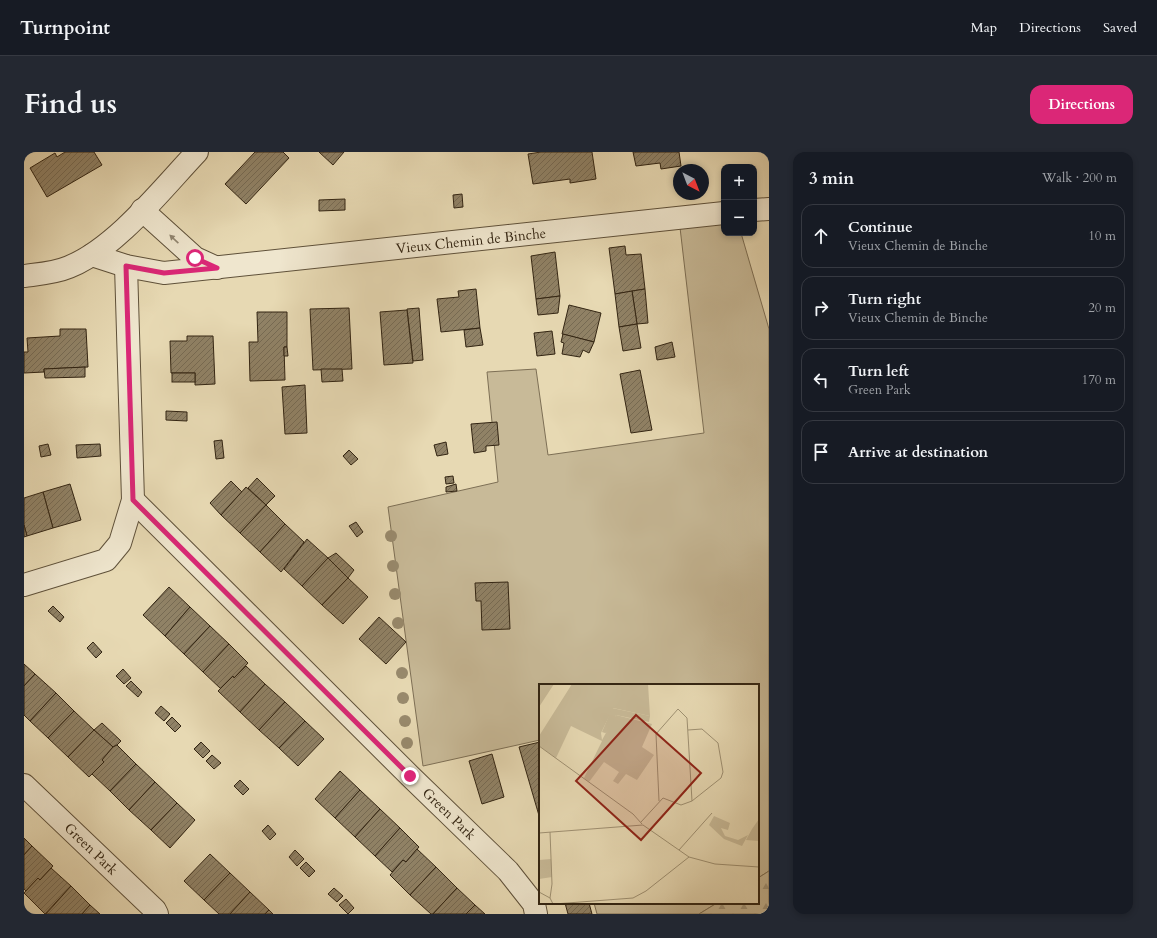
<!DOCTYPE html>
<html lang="en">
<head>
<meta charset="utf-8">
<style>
  :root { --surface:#171b24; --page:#242831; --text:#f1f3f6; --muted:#9ea1a6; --line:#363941; --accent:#db2777 }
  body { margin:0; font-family:Cardo,serif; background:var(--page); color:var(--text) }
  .controls { position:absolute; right:12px; top:12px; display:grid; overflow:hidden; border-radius:8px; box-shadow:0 2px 6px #0003 }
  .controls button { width:36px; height:36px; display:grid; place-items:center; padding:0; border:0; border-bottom:1px solid var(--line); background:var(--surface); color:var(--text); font:20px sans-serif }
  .compass { position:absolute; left:649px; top:12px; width:36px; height:36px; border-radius:50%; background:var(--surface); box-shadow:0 2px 6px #0003; rotate:138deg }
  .stop { position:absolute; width:12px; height:12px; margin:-9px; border:3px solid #db2777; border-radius:50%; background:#fff }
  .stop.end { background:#db2777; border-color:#fff; box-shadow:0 1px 4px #0008 }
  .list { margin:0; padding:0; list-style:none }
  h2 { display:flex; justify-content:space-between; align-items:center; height:52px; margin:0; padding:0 16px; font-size:17px }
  h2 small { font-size:13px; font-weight:400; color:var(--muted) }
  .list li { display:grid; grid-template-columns:26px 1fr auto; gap:12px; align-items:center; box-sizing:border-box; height:64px; margin:0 8px 8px; padding:0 8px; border:1px solid var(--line); border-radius:12px }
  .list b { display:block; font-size:15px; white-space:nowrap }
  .list p { margin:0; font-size:13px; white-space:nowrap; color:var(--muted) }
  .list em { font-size:13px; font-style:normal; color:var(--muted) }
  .icon { flex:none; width:22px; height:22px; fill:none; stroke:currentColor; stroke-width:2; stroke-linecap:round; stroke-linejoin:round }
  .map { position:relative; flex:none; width:745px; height:762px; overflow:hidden; border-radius:12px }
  header { display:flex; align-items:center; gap:24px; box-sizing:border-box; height:56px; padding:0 20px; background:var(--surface); border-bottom:1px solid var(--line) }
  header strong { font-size:19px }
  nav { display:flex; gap:22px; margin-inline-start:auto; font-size:14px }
  .intro { display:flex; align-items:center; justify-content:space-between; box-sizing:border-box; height:96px; padding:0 24px }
  h1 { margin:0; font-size:28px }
  .button { padding:10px 18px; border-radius:12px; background:var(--accent); color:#fff; font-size:14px; font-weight:700 }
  main { display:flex; gap:24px; padding:0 24px }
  aside { flex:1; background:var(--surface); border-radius:12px; box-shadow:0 2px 6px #0003 }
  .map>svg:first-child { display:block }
</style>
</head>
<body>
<header>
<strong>Turnpoint</strong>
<nav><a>Map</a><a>Directions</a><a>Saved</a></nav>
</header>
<div class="intro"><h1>Find us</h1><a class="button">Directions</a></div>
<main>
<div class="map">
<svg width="745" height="762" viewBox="0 0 745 762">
  <defs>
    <pattern id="forest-firs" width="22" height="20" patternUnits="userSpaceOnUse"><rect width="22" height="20" fill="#c8ba98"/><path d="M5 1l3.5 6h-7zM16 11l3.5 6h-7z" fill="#a3977b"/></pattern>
    <pattern id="building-hatch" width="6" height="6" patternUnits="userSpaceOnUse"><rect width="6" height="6" fill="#908266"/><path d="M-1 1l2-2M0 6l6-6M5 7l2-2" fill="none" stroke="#766a53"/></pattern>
  </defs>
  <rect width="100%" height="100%" fill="#e7d9b3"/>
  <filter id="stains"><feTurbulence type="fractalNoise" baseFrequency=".005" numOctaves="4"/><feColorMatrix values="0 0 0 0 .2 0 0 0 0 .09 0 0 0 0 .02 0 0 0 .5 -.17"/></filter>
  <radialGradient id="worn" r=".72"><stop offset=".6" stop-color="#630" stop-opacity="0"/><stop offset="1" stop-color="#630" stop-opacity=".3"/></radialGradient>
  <g fill="#c8ba98" stroke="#7d6f55">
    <path d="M700,61V81H717L745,177V719L734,726V533H516V588L399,614L364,355L474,330L463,220L512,217L524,303L680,281L655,67Z"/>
    <path d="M570,751H693L675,762H573Z"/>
  </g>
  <path fill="url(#forest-firs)" stroke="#7d6f55" d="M745,719V762H675L693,751H734V726Z"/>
  <g fill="url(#building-hatch)" stroke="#322412">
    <path d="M41,0H70L78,13L23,45L6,16L31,1L33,5Z"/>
    <path d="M231,0H259L265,6L222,52L201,32Z"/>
    <path d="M295,0H320L309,13Z"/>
    <path d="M517,0H568L572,27L546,31V27L509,32L504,2Z"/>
    <path d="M609,0H655L657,14L637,17L636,11L612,14Z"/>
    <path d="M438,42L439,55L430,56L429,43Z"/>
    <path d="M321,47V58L295,59V48Z"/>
    <path d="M601,94L602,103L617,102L621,137L591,142L585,96Z"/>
    <path d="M531,100L536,144L512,147L507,104Z"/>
    <path d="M452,137L456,176L417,180L413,147L435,145L434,139Z"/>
    <path d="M621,137L624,171L613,172L608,139Z"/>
    <path d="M608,139L613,172L595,175L591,142Z"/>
    <path d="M536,144L534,161L514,163L512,147Z"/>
    <path d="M545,153L577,161L570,190L538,182Z"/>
    <path d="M325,156L328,217L289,218L286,157Z"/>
    <path d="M395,156L399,208L389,209L383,157Z"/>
    <path d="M383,158L389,211L360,213L356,160Z"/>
    <path d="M233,160H263V195H260L261,228L226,229L225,190H234Z"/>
    <path d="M613,172L617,196L599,199L595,175Z"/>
    <path d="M456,176L459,193L442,195L440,178Z"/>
    <path d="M36,177H62L64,215L20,217V220L0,221V200H4L3,186L36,184Z"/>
    <path d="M528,179L531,202L513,204L510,181Z"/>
    <path d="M539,182L570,190L565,201L559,198L556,205L538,202L540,191L537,190Z"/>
    <path d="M163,184H189L191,232L171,233V221H147L146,189H163Z"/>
    <path d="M648,190L651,205L633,208L631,195Z"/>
    <path d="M260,195H263L264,204H260Z"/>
    <path d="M61,215V225L21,226L20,217Z"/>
    <path d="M297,217H318L319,229L298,230Z"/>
    <path d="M616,218L628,278L607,281L596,222Z"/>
    <rect x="148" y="221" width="23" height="9"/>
    <path d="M281,233L283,281L261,282L258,235Z"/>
    <path d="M142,259L163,260V269L142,268Z"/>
    <path d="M473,270L475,293L462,294V299L450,301L447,272Z"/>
    <path d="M198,288L200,306L192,307L190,289Z"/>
    <path d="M422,290L424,302L413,304L410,293Z"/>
    <path d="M24,292L27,303L17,305L15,294Z"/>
    <path d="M76,292L77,304L53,306L52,293Z"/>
    <path d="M325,298L334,307L327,313L319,304Z"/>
    <path d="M429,324L430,331L422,332L421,325Z"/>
    <path d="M233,326L251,344L242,353L224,336Z"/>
    <path d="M207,329L218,340L197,363L186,351Z"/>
    <path d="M46,332L57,368L29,376L19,340Z"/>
    <path d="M432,332L433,339L422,340V335Z"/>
    <path d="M222,335L242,353L216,381L197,363Z"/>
    <path d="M19,340L29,376L3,384L0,373V346Z"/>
    <path d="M242,353L261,372L236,400L216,381Z"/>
    <path d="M332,370L339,380L333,385L325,374Z"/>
    <path d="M261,372L280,390L257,420L236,400Z"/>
    <path d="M0,373L3,384L0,385Z"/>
    <path d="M283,387L304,406L278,434L260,417Z"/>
    <path d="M312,401L330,418L324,426L304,406Z"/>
    <path d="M304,406L324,426L298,453L278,434Z"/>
    <path d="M324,426L344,445L319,472L298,453Z"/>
    <path d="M484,430L486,477L458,478L457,449H452L451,431Z"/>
    <path d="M145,435L166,455L141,484L119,463Z"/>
    <path d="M29,454L40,465L36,470L24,459Z"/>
    <path d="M166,455L186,474L160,502L141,484Z"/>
    <path d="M355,465L382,490L362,512L335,487Z"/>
    <path d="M186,474L205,492L179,520L160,502Z"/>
    <path d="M69,490L78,500L72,506L63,496Z"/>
    <path d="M205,492L224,511L210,526L209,524L197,537L179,520Z"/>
    <path d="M0,512L11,522L0,534Z"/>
    <path d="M222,514L241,532L216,560L194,539L209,524L210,526Z"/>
    <path d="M99,517L107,526L100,532L92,524Z"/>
    <path d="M11,522L32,541L6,569L0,563V534Z"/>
    <path d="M107,529L118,540L114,545L102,534Z"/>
    <path d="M241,532L261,550L235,578L216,560Z"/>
    <path d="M32,541L50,559L24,586L6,569Z"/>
    <path d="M261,550L281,569L255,596L235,578Z"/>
    <path d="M137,554L146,562L140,569L131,561Z"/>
    <path d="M50,559L70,578L44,605L24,586Z"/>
    <path d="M148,565L157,574L151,580L142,571Z"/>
    <path d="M281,569L300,587L274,614L255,596Z"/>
    <path d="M78,571L97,589L93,593L89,595L70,578Z"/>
    <path d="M70,578L89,595L78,608L80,610L65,625L44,605Z"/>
    <path d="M177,590L186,599L179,606L170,597Z"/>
    <path d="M516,590V667L495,595Z"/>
    <path d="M93,593L112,612L86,639L68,622L80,610L78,608L89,595Z"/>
    <path d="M468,602L480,645L458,652L445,609Z"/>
    <path d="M188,603L197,611L190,617L182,609Z"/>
    <path d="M112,612L131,630L105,658L86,639Z"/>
    <path d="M316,619L336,638L311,666L291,647Z"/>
    <path d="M216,628L225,637L219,643L210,634Z"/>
    <path d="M131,630L153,651L127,678L105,658Z"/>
    <path d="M336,638L356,657L331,685L311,666Z"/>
    <path d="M153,651L171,668L146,696L127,678Z"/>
    <path d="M356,657L376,676L351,704L331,685Z"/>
    <path d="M244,673L252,682L246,688L238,679Z"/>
    <path d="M376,676L395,695L382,710L379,708L368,720L351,704Z"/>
    <path d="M0,686L8,694L0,703Z"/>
    <path d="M8,694L29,714L16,728L14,726L2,739L0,737V703Z"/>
    <path d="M393,697L412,715L386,743L366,723L379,708L382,710Z"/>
    <path d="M271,698L280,707L273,714L265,705Z"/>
    <path d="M186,702L206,721L180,748L160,729Z"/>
    <path d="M282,710L291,719L285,725L276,716Z"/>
    <path d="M412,715L433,736L409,762H407L386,743Z"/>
    <path d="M27,716L47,734L21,762L0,741L14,726L16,728Z"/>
    <path d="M206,721L226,740L206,762H195L180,748Z"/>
    <path d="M47,734L66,753L58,762H22Z"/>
    <path d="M310,736L319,744L313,750L304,742Z"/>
    <path d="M433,736L451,753L442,762H409Z"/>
    <path d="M226,740L245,758L241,762H206Z"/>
    <path d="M322,747L330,756L324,762L315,753Z"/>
    <path d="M541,751H565L568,762H544Z"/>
    <path d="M66,753L76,762H58Z"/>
    <path d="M451,753L461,762H442Z"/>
    <path d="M245,758L249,762H241Z"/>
  </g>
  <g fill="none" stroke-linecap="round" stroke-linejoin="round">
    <g stroke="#5f513a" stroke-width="24">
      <g id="street">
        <path d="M118,58L171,106L193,116"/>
        <path d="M730,58L745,57"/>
        <path d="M68,103L102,114L140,121L700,61"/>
        <path d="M0,124C15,122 31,121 45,115C92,96 138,37 173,0"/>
        <path d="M109,348L386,624L484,719L510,752L512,762"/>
        <path d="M0,433L82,408L96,391L109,348L102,114"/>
        <path d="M0,633L131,758L133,762"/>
      </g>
    </g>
    <use href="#street" stroke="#efe6ce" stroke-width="22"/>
  </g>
  <g fill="#988a6d">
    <circle cx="367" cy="384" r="6"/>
    <circle cx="369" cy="414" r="6"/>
    <circle cx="371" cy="442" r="6"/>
    <circle cx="374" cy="471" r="6"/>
    <circle cx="378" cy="521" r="6"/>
    <circle cx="379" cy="546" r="6"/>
    <circle cx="381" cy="569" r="6"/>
    <circle cx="383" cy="591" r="6"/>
  </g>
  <defs><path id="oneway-solid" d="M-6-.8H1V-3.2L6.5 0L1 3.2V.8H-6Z"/></defs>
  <use fill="#908570" href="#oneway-solid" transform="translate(150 87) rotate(-137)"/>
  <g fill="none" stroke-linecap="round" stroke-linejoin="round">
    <path stroke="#db2777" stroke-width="5" d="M171,106L193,116L140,121L102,114L109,348L386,624"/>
  </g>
  <g text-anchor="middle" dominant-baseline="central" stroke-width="3" stroke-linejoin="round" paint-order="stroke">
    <g font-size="14" fill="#322412" stroke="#efe6ce">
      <text transform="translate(447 89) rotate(-6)">Vieux Chemin de Binche</text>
      <text transform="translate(425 662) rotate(44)">Green Park</text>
      <text transform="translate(67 697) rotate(44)">Green Park</text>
    </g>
  </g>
  <g transform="translate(515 532)">
    <rect width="220" height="220" fill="#e7d9b3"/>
    <path d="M0,0H15L0,23ZM33,0H109L111,32L74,24L62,49L63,56L77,31L113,40L103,63L115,71L98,96L87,90L79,100L74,97L80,88L65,78L50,98L45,94L63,57L32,42L17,74L0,62V52ZM220,135V157L207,156L213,145ZM12,175L13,193L0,195V176Z" fill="#c8ba98"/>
    <path d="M73,24L111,32L110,38L77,31L70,48L66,49L63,48ZM175,132L191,139L189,146L182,144L186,152L199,156L209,151L203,162L185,155L170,141Z" fill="#c8ba98"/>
    <path fill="none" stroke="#9f9173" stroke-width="1" d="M149,46L163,45L179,59L184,88L182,94L153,117M0,62L94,130L103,140M102,138L124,114L142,121L153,117L148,34L139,25L117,50L120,117M11,148L13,200L11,214L14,220M0,149L104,141L150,173L176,180L220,183M140,166L173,129M0,208L11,214M15,220L94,214L107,207L150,173"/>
    <path fill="#8f2418" fill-opacity="0.15" stroke="#8f2418" stroke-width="2" d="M97,31L162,89L102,156L37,97Z"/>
    <rect width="220" height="220" fill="none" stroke="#322412" stroke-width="2"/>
  </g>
  <rect width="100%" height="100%" filter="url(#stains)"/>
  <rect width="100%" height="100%" fill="url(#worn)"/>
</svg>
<div class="controls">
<button>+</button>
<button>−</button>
</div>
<svg class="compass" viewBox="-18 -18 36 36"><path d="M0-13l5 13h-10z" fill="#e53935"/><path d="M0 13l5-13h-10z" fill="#9ea1a6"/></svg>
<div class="stop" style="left:171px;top:106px"></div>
<div class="stop end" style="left:386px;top:624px"></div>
</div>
<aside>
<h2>3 min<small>Walk · 200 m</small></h2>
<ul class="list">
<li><svg class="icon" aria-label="ahead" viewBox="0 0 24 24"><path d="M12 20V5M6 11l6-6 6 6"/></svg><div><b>Continue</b><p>Vieux Chemin de Binche</p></div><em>10 m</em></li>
<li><svg class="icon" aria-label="right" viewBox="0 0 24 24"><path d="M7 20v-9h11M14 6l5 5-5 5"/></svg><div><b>Turn right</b><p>Vieux Chemin de Binche</p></div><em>20 m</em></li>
<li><svg class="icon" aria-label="left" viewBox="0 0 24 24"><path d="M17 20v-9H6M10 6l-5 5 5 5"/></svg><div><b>Turn left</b><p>Green Park</p></div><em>170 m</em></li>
<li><svg class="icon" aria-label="arrive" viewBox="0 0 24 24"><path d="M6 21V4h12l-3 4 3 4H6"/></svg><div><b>Arrive at destination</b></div></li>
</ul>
</aside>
</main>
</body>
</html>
